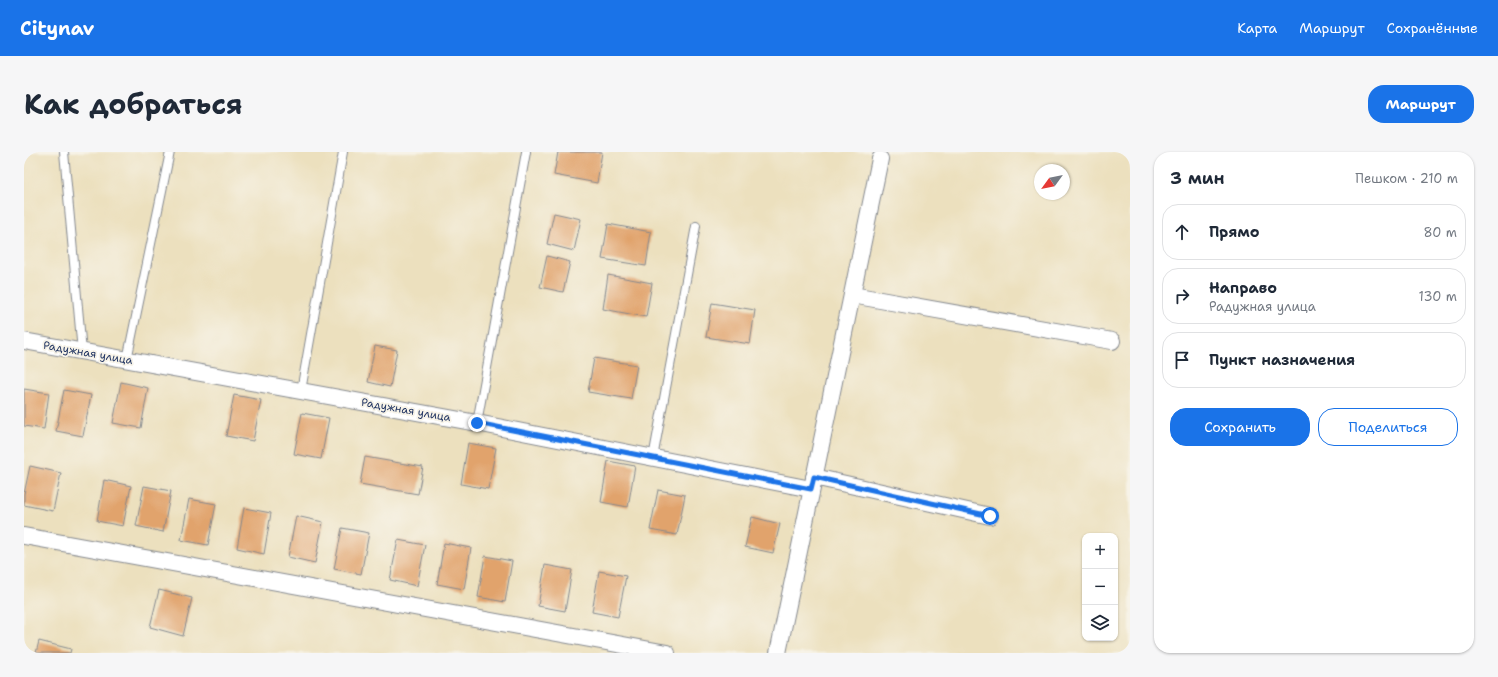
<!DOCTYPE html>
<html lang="ru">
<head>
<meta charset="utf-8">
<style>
  :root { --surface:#fff; --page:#f6f6f7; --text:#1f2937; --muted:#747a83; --line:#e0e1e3; --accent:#1a73e8 }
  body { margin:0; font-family:"Shantell Sans",sans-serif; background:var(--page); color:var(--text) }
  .controls { position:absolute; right:12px; bottom:12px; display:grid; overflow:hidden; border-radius:8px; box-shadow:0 1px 3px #0004 }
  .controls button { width:36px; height:36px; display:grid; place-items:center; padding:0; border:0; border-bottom:1px solid var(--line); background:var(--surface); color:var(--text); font:20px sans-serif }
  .compass { position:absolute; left:1010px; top:12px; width:36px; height:36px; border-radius:50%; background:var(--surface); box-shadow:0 1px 3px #0004; rotate:237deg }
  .stop { position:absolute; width:12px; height:12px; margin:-9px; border:3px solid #1a73e8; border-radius:50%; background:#fff }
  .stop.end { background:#1a73e8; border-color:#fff; box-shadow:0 1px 4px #0008 }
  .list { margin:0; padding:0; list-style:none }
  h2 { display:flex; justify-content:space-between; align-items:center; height:52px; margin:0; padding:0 16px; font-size:17px }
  h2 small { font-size:13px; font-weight:400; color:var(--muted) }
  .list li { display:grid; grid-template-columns:26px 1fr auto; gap:12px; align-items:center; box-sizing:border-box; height:56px; margin:0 8px 8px; padding:0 8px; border:1px solid var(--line); border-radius:16px }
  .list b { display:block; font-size:15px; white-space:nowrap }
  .list p { margin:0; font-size:13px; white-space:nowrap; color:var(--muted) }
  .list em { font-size:13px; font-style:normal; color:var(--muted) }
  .actions { display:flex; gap:8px; padding:12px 16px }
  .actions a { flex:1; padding:9px 0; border:1px solid var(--accent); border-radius:16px; text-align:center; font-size:14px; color:var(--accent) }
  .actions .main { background:var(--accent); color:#fff }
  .icon { flex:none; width:22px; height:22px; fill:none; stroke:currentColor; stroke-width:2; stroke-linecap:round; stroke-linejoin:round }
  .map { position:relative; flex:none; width:1106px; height:501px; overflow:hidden; border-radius:16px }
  header { display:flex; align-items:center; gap:24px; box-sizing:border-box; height:56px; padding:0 20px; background:var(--accent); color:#fff }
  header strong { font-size:19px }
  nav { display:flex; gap:22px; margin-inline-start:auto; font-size:14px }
  .intro { display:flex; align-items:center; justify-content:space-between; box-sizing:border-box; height:96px; padding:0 24px }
  h1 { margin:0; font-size:28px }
  .button { padding:10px 18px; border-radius:16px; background:var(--accent); color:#fff; font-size:14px; font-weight:700 }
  main { display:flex; gap:24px; padding:0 24px }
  aside { flex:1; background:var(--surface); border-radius:16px; box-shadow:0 1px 3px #0004 }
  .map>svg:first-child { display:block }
</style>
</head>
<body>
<header>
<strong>Citynav</strong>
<nav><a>Карта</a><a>Маршрут</a><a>Сохранённые</a></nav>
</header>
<div class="intro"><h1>Как добраться</h1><a class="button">Маршрут</a></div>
<main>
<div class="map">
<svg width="1106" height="501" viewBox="0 0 1106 501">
  <rect width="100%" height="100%" fill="#f7f3e8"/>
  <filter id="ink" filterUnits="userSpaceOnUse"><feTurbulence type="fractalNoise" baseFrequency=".025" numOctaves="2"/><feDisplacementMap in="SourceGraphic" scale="8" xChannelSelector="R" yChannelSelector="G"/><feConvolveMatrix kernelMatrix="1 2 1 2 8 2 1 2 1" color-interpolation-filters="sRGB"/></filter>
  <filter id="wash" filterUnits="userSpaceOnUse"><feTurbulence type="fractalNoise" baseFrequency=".012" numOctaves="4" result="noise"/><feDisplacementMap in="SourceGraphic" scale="16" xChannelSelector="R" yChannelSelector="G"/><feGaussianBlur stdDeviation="0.9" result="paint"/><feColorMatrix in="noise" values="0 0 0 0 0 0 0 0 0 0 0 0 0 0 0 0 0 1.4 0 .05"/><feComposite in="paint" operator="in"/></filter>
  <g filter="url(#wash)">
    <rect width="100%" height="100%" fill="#ece0be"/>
    <g id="blocks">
      <g fill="#e1a36c">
        <path d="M534,0H578L573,31L530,23Z"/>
        <path d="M530,61L557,67L550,99L523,92Z"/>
        <path d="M584,72L627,80L622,114L578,107Z"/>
        <path d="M523,104L546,110L539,140L516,135Z"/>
        <path d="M584,123L628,131L622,165L579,157Z"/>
        <path d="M688,151L731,158L726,192L682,185Z"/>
        <path d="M351,194L373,198L366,235L344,230Z"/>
        <path d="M570,206L613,213L607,247L564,240Z"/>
        <path d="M97,230L124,236L117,276L89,271Z"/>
        <path d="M0,237L25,241L20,277L0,274Z"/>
        <path d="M40,238L67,243L59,284L32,279Z"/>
        <path d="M210,243L237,248L229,289L202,284Z"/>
        <path d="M278,261L305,266L297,307L270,302Z"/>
        <path d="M444,291L472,296L464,337L437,332Z"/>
        <path d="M341,305L399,315L394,342L336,332Z"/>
        <path d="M584,309L611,314L604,355L577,350Z"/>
        <path d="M6,314L37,321L29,359L0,353V342Z"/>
        <path d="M80,328L107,334L99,374L73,369Z"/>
        <path d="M120,334L147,339L139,380L112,374Z"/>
        <path d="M634,338L661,343L653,383L626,378Z"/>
        <path d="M165,347L192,352L184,393L157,388Z"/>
        <path d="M220,356L247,361L240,402L213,396Z"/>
        <path d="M272,364L299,370L291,411L264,405Z"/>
        <path d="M728,365L756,372L749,401L721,395Z"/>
        <path d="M318,376L345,381L337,422L310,417Z"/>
        <path d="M374,388L401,393L393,434L366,428Z"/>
        <path d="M420,391L447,396L440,437L413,432Z"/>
        <path d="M461,404L488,409L481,450L454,445Z"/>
        <path d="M521,413L548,418L541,459L514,454Z"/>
        <path d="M575,419L602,424L594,465L568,460Z"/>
        <path d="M135,438L168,446L159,484L126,475Z"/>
        <path d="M15,489L47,497L46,501H12Z"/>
      </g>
    </g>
  </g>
  <g filter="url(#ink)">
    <use href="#blocks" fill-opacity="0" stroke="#84888e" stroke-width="1"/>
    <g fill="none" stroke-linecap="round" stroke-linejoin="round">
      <g stroke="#84888e" stroke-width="10">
        <g id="lane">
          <path d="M40,0L58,200"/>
          <path d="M103,208L146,0"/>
          <path d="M277,239L319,0"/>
          <path d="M453,271L502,0"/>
          <path d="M629,306L672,74"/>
        </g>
      </g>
      <g stroke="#84888e" stroke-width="18">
        <g id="street">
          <path d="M828,143L1088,189"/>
          <path d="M0,189L453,271L787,337"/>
          <path d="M790,325L966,364"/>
          <path d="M0,384L643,501"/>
          <path d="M754,501L856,7"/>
        </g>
      </g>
      <use href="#lane" stroke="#fff" stroke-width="8"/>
      <use href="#street" stroke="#fff" stroke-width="16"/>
    </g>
  </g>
  <g fill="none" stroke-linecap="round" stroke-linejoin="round" filter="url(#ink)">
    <path stroke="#1a73e8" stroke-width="5" d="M453,271L787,337L790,325L966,364"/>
  </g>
  <g text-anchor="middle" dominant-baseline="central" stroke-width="3.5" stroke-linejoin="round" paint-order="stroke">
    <g font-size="11" fill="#1b2f5e" stroke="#f7f3e8">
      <text transform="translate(64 201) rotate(10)">Радужная улица</text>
      <text transform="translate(382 258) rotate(10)">Радужная улица</text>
    </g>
  </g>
</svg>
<div class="controls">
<button>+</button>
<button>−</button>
<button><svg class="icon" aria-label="layers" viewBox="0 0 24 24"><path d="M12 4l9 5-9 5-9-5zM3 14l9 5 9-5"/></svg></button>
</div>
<svg class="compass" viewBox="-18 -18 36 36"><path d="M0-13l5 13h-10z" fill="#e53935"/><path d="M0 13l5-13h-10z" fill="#747a83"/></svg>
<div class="stop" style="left:966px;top:364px"></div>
<div class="stop end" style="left:453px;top:271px"></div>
</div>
<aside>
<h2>3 мин<small>Пешком · 210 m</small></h2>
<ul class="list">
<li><svg class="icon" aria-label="ahead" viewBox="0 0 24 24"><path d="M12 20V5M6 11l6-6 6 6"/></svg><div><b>Прямо</b></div><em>80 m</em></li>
<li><svg class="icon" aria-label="right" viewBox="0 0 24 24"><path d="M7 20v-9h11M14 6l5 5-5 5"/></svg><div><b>Направо</b><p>Радужная улица</p></div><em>130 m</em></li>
<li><svg class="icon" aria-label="arrive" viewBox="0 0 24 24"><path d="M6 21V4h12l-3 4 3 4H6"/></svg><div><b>Пункт назначения</b></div></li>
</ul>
<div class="actions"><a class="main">Сохранить</a><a>Поделиться</a></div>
</aside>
</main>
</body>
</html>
